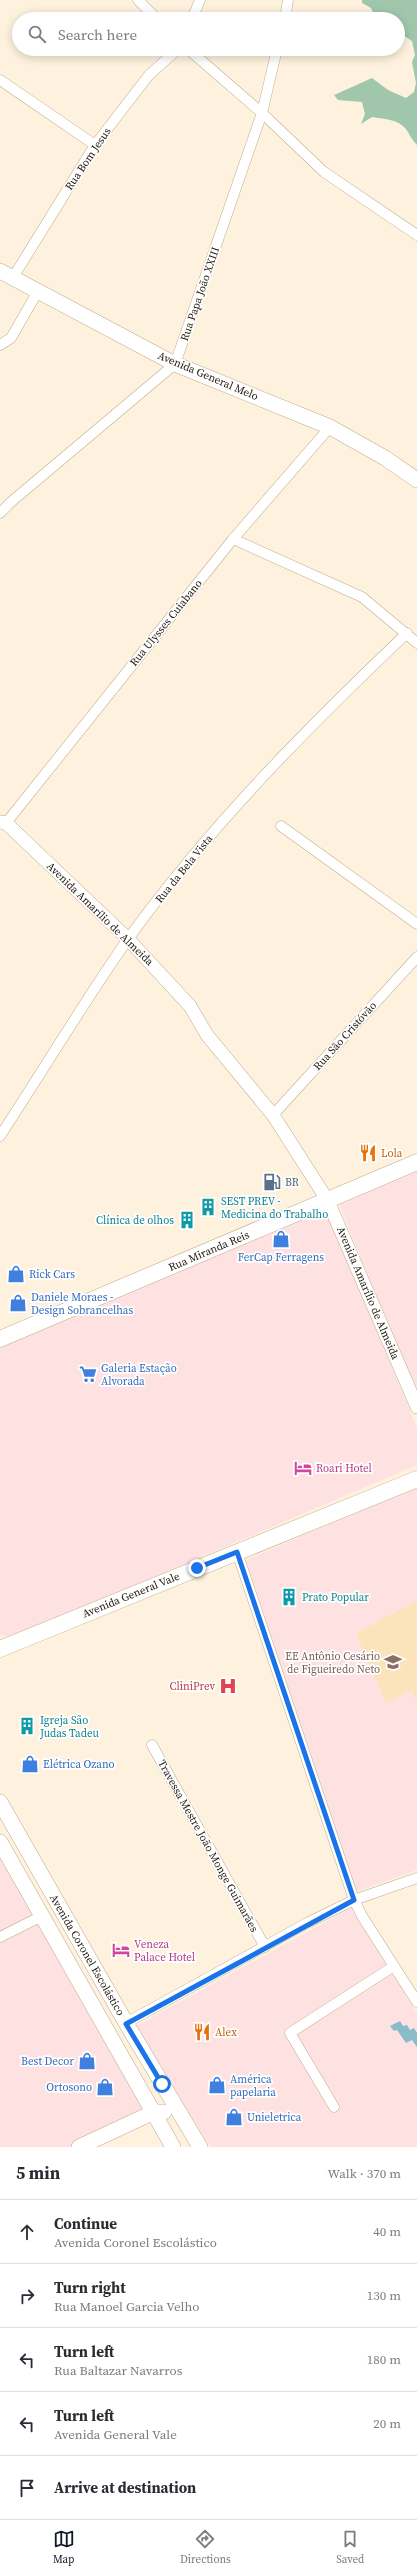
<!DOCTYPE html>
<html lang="en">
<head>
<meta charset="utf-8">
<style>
  :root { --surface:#fff; --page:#f2f2f3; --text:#2b2b33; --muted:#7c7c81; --line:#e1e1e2; --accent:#111827 }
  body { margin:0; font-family:"Source Serif 4",serif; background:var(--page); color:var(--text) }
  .stop { position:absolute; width:12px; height:12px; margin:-9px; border:3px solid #1a73e8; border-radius:50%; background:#fff }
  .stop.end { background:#1a73e8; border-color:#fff; box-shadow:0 1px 4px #0008 }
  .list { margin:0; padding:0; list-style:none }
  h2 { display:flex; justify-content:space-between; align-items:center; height:52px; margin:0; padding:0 16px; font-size:17px }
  h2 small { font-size:13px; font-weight:400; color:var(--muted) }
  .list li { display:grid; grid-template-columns:26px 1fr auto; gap:12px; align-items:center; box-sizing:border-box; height:64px; padding:0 16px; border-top:1px solid var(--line) }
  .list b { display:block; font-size:15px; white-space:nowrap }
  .list p { margin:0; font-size:13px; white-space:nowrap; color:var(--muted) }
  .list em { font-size:13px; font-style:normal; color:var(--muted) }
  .icon { flex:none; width:22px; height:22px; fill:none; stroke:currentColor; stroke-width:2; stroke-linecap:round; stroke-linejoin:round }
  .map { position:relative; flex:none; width:417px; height:2147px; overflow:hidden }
  .search { position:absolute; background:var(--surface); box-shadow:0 2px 10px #0003; left:12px; right:12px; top:12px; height:44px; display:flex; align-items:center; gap:10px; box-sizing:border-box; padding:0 14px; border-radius:22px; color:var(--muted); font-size:15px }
  .sheet { height:372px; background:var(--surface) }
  nav { display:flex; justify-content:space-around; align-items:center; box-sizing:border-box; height:56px; border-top:1px solid var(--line); background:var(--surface); font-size:11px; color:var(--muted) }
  nav a { display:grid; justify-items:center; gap:2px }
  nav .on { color:var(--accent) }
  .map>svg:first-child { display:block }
</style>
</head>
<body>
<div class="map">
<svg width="417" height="2147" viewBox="0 0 417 2147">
  <rect width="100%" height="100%" fill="#fef2de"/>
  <g fill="#fee2e2">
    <path d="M417,1165V1397L337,1199Z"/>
    <path d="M325,1206L417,1428V1465L12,1638L0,1635V1347Z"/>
    <path d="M417,1487V1870L355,1892L246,1560Z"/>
    <path d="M0,1855L145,2110L72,2147H0Z"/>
    <path d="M351,1908L417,2013V2147H210L136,2026Z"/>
  </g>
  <path fill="#fbe3ba" d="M417,1601V1704L412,1690L386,1703L356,1633Z"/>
  <path fill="#a0c7ac" d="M362,0H417V145C412,140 410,135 406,129C398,119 383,119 372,117L361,124L365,114L362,102L338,100L334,95L372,78L388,90L406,98L414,92L416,83L412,62L415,55L412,41L398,32V19H376L371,8L362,3Z"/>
  <path fill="#89bcc8" d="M400,2021L403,2026L407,2025L410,2030L414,2028L417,2033V2047L412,2040L406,2043L397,2030L394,2031L390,2026Z"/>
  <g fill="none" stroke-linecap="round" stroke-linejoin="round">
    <g stroke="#beab8a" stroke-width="11">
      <g id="minor">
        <path d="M138,0L157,19"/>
        <path d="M192,19L200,0"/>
        <path d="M285,19L288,0"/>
        <path d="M188,49L262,113L324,172L417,235"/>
        <path d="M0,80L95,145"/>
        <path d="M12,279L95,145L149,75L178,49"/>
        <path d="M0,345L11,338L38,291"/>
        <path d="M0,513L11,502L175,364L262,113L277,49"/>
        <path d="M233,539L362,597L417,643"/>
        <path d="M6,823L233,539L330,427"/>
        <path d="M281,826L417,924"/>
        <path d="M273,1115L417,957"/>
        <path d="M0,1136C43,1071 83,1003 128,939C209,827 307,728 407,633"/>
        <path d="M237,1552L354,1900L362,1916L417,2002"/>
        <path d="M152,1745L265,1947"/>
        <path d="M0,1937L42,1916"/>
        <path d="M126,2023L307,1923L354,1900L417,1878"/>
        <path d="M334,2107L290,2033L394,1966"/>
      </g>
    </g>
    <g stroke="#beab8a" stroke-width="14">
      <path id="tertiary" d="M0,822L6,823L128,939L190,1006L207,1035L273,1115L328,1201L417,1407"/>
    </g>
    <g stroke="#beab8a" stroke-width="16">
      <g id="secondary">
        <path d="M0,271L175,364L330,427L385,458L417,480"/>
        <path d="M0,1802L126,2023L200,2147"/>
        <path d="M0,1842L173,2147"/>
        <path d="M79,2147L154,2112H164"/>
      </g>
    </g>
    <g stroke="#beab8a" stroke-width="17">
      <g id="primary">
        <path d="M0,1339L417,1162"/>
        <path d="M0,1649L417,1479"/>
      </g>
    </g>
    <use href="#minor" stroke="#fff" stroke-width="10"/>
    <use href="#tertiary" stroke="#fff" stroke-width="13"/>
    <use href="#secondary" stroke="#fff" stroke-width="15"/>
    <use href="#primary" stroke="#fff" stroke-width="16"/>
  </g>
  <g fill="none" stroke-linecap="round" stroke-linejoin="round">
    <path stroke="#1a73e8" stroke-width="5" d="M162,2084L126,2024L354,1900L237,1552L197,1568"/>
  </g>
  <defs>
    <g id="restaurant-bare" transform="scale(1.38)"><path d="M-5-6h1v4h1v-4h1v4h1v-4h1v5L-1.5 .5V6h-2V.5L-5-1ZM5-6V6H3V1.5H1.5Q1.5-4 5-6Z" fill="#e8710a" stroke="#fff" stroke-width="2.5" paint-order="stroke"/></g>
    <g id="fuel-bare" transform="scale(1.38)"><path d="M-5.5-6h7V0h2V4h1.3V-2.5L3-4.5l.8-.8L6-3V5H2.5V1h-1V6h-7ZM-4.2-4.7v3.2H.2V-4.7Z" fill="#5c6f8a" stroke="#fff" stroke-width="2.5" paint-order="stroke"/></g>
    <g id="building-bare" transform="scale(1.38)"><path d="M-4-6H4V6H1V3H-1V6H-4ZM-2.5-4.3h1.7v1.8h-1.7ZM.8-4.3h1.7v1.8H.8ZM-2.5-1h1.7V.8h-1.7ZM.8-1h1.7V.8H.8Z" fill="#0f9aa8" stroke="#fff" stroke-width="2.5" paint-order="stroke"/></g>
    <g id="shop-bare" transform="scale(1.38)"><path d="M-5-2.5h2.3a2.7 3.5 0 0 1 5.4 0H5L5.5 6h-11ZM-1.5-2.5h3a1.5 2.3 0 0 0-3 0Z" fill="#3f7fe0" stroke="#fff" stroke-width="2.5" paint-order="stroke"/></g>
    <g id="supermarket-bare" transform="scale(1.38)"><path d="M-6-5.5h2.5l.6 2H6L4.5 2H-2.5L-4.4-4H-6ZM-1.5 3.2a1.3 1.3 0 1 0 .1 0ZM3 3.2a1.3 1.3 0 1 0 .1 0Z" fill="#3f7fe0" stroke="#fff" stroke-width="2.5" paint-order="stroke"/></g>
    <g id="hotel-bare" transform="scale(1.38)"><path d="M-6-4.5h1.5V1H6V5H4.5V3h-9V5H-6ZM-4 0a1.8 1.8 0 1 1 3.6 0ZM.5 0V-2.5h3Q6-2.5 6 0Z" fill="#d1479c" stroke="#fff" stroke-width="2.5" paint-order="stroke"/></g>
    <g id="school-bare" transform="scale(1.38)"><path d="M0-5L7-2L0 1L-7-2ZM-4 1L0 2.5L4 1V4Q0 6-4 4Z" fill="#8d6e63" stroke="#fff" stroke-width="2.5" paint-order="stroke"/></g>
    <g id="hospital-bare" transform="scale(1.38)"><path d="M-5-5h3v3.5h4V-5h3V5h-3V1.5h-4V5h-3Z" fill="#e0444e" stroke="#fff" stroke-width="2.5" paint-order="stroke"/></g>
  </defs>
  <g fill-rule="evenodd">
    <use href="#restaurant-bare" x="368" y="1153"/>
    <use href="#fuel-bare" x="272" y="1182"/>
    <use href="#building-bare" x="208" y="1207"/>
    <use href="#building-bare" x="187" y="1220"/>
    <use href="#shop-bare" x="281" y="1239"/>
    <use href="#shop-bare" x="16" y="1274"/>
    <use href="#shop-bare" x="18" y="1303"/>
    <use href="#supermarket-bare" x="88" y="1374"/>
    <use href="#hotel-bare" x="303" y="1468"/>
    <use href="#building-bare" x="289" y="1597"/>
    <use href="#school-bare" x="393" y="1662"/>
    <use href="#hospital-bare" x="228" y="1686"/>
    <use href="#building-bare" x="27" y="1726"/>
    <use href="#shop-bare" x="30" y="1764"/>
    <use href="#hotel-bare" x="121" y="1950"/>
    <use href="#restaurant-bare" x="202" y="2032"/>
    <use href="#shop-bare" x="87" y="2061"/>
    <use href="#shop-bare" x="217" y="2085"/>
    <use href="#shop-bare" x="105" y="2087"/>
    <use href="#shop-bare" x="234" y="2117"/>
  </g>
  <g text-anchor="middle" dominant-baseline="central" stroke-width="3.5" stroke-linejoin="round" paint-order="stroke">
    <g font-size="11" fill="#282014" stroke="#fff">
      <text transform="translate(88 159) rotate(-56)">Rua Bom Jesus</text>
      <text transform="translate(200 294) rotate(-71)">Rua Papa João XXIII</text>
      <text transform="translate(208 376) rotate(23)">Avenida General Melo</text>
      <text transform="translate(166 623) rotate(-51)">Rua Ulysses Cuiabano</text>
      <text transform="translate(184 869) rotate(-51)">Rua da Bela Vista</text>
      <text transform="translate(100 914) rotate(44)">Avenida Amarílio de Almeida</text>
      <text transform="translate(345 1036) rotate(-48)">Rua São Cristóvão</text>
      <text transform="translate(209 1251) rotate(-23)">Rua Miranda Reis</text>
      <text transform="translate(368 1293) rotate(67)">Avenida Amarílio de Almeida</text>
      <text transform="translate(131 1595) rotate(-22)">Avenida General Vale</text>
      <text transform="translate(208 1846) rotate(61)">Travessa Mestre João Monge Guimarães</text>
      <text transform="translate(87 1955) rotate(60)">Avenida Coronel Escolástico</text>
    </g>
    <g font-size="11" fill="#c56008" stroke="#fff" text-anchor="start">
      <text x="381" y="1153">Lola</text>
      <text x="215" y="2032">Alex</text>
    </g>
    <g font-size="11" fill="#4e5e75" stroke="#fff" text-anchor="start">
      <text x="285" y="1182">BR</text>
    </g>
    <g font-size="11" fill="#0d838f" stroke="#fff" text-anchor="start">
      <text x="221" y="1201">SEST PREV -<tspan x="221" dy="13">Medicina do Trabalho</tspan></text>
      <text x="174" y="1220" text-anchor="end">Clínica de olhos</text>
      <text x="302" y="1597">Prato Popular</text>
      <text x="40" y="1720">Igreja São<tspan x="40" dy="13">Judas Tadeu</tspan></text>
    </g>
    <g font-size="11" fill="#366cbe" stroke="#fff" text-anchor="start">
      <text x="281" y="1257" text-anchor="middle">FerCap Ferragens</text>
      <text x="29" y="1274">Rick Cars</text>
      <text x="31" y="1297">Daniele Moraes -<tspan x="31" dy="13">Design Sobrancelhas</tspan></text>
      <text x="101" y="1368">Galeria Estação<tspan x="101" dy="13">Alvorada</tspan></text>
      <text x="43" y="1764">Elétrica Ozano</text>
      <text x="74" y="2061" text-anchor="end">Best Decor</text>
      <text x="230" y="2079">América<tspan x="230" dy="13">papelaria</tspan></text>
      <text x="92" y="2087" text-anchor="end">Ortosono</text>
      <text x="247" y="2117">Unieletrica</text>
    </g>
    <g font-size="11" fill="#b23c85" stroke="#fff" text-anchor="start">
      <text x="316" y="1468">Roari Hotel</text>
      <text x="134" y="1944">Veneza<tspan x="134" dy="13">Palace Hotel</tspan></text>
    </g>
    <g font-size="11" fill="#785e54" stroke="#fff" text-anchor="end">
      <text x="380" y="1656">EE Antônio Cesário<tspan x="380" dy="13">de Figueiredo Neto</tspan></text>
    </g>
    <g font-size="11" fill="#be3a42" stroke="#fff" text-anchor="end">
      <text x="215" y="1686">CliniPrev</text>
    </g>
  </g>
</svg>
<div class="stop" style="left:162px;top:2084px"></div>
<div class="stop end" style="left:197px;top:1568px"></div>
<div class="search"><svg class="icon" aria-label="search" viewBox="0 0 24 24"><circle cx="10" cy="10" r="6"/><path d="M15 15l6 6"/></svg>Search here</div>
</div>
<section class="sheet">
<h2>5 min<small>Walk · 370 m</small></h2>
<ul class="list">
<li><svg class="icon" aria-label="ahead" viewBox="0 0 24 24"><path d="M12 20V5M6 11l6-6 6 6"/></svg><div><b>Continue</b><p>Avenida Coronel Escolástico</p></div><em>40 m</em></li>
<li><svg class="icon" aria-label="right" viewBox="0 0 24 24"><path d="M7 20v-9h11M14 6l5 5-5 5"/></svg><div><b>Turn right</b><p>Rua Manoel Garcia Velho</p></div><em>130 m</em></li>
<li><svg class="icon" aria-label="left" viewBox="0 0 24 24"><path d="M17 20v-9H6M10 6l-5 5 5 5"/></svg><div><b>Turn left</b><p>Rua Baltazar Navarros</p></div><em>180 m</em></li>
<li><svg class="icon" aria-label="left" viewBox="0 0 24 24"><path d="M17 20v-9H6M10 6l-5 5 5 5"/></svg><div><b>Turn left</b><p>Avenida General Vale</p></div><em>20 m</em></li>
<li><svg class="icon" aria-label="arrive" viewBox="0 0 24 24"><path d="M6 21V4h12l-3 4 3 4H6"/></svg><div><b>Arrive at destination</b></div></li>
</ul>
</section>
<nav>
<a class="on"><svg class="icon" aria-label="map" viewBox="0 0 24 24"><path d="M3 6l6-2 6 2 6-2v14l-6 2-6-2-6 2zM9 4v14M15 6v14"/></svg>Map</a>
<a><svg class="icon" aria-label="directions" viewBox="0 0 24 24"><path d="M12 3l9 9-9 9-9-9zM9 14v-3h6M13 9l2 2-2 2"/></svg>Directions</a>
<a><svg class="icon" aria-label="saved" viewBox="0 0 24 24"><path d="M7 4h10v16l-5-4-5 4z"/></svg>Saved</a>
</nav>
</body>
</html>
